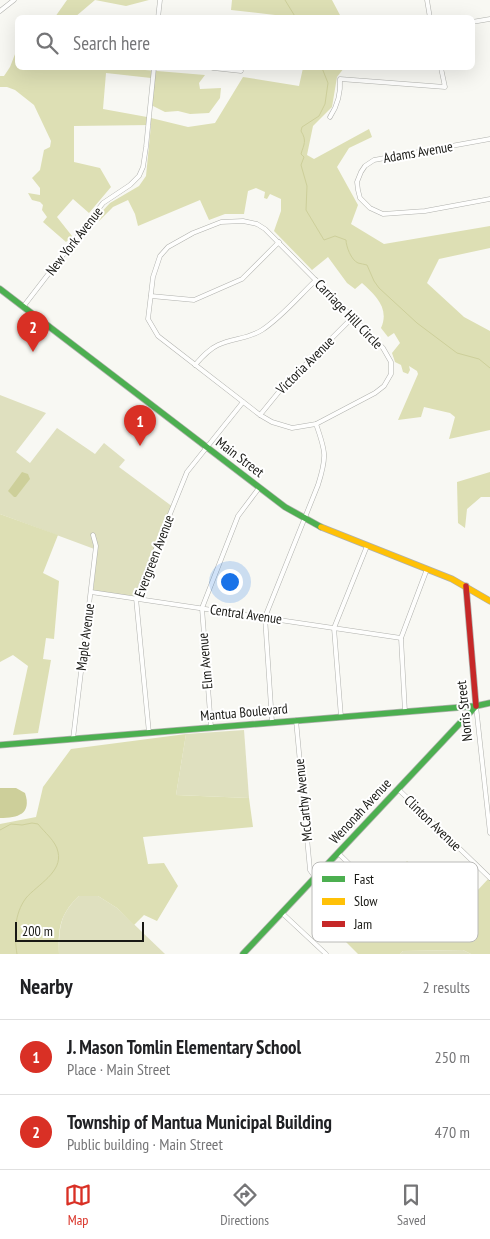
<!DOCTYPE html>
<html lang="en">
<head>
<meta charset="utf-8">
<style>
  :root { --surface:#fff; --page:#f2f2f2; --text:#202124; --muted:#757577; --line:#e0e0e0; --accent:#d93025 }
  body { margin:0; font-family:"PT Sans Narrow",sans-serif; background:var(--page); color:var(--text) }
  .scale { position:absolute; left:15px; bottom:12px; width:129px; box-sizing:border-box; padding-left:5px; border:2px solid #181814; border-top:0; font-size:14px; line-height:18px; white-space:nowrap; color:#181814; -webkit-text-stroke:4px #fff; paint-order:stroke }
  .you { position:absolute; left:229px; top:581px; width:18px; height:18px; margin:-12px; border:4px solid #fff; border-radius:50%; background:#1a73e8; box-shadow:0 0 0 8px #1a73e833 }
  .badge { display:grid; place-items:center; width:32px; height:32px; border-radius:50%; background:var(--accent); color:#fff; font-size:16px; font-weight:700 }
  .pin { position:absolute; translate:-50% -41px; filter:drop-shadow(0 1px 2px #0008) }
  .pin::after { content:''; position:absolute; top:26px; width:18px; height:15px; background:inherit; clip-path:polygon(0 0,100% 0,50% 100%) }
  .list { margin:0; padding:0; list-style:none }
  h2 { display:flex; justify-content:space-between; align-items:center; height:65px; margin:0; padding:0 20px; font-size:21px }
  h2 small { font-size:16px; font-weight:400; color:var(--muted) }
  .list li { display:grid; grid-template-columns:32px 1fr auto; gap:15px; align-items:center; box-sizing:border-box; height:75px; padding:0 20px; border-top:1px solid var(--line) }
  .list b { display:block; font-size:19px; white-space:nowrap }
  .list p { margin:0; font-size:16px; white-space:nowrap; color:var(--muted) }
  .list em { font-size:16px; font-style:normal; color:var(--muted) }
  .icon { flex:none; width:28px; height:28px; fill:none; stroke:currentColor; stroke-width:2; stroke-linecap:round; stroke-linejoin:round }
  .map { position:relative; flex:none; width:490px; height:954px; overflow:hidden }
  .search { position:absolute; background:var(--surface); box-shadow:0 5px 20px #0002; left:15px; right:15px; top:15px; height:55px; display:flex; align-items:center; gap:12px; box-sizing:border-box; padding:0 18px; border-radius:8px; color:var(--muted); font-size:19px }
  .sheet { height:215px; background:var(--surface) }
  nav { display:flex; justify-content:space-around; align-items:center; box-sizing:border-box; height:70px; border-top:1px solid var(--line); background:var(--surface); font-size:14px; color:var(--muted) }
  nav a { display:grid; justify-items:center; gap:2px }
  nav .on { color:var(--accent) }
  .map>svg:first-child { display:block }
</style>
</head>
<body>
<div class="map">
<svg width="490" height="954" viewBox="0 0 490 954">
  <rect width="100%" height="100%" fill="#f8f8f3"/>
  <g fill="#dfe0bf">
    <path d="M0,395L46,413L16,452L30,463L57,428L95,454L104,443L125,460L119,467L173,507L138,600L93,592L97,550L0,514Z"/>
    <path d="M244,730L249,798L176,795L186,734Z"/>
    <path d="M79,896H98L117,908L165,954H59C59,928 59,915 79,896Z"/>
    <path d="M463,950L471,954H400L403,951Z"/>
  </g>
  <g fill="#dddfb4">
    <path d="M67,0H149L126,6L95,0L75,17H55Z"/>
    <path d="M232,0H332L341,17H277L275,15L231,10Z"/>
    <path d="M17,49L18,68H145V70L205,75L199,83L200,89L221,88L220,98L209,113L190,114L178,111L165,112L149,104L151,78L106,73L103,109L147,117L188,127L215,123L243,77L299,86L303,68H344L337,77L332,107L313,126L307,155L314,159L369,129L372,137L349,148L337,167L358,205L351,224L384,244L490,226V248L439,259L427,283L464,317L490,331V430L449,439L455,417L450,413L424,407L421,417L398,420L418,374L417,371L409,366L410,370L408,374L403,372L401,365L395,362L392,353L400,343L394,333L388,337L381,328C390,308 375,295 362,283L355,289L347,283L328,257L312,270L274,231L281,211V199L270,194L267,199L264,198L265,192L256,188L248,191L244,214H225L209,220L200,200L138,226L135,214L128,200L113,207L99,221L94,220L110,203L139,186L146,176L151,125L74,126V162L100,168L111,187L89,213L73,199L57,217L72,236L66,242L43,222L47,217L42,210L43,205L40,202L32,200L28,193L40,195V188L32,178L40,170L44,150L50,147L51,141L34,105L15,90L7,87H0V76H4L10,67Z"/>
    <path d="M490,472V497H481L467,509L465,528L458,523L457,482Z"/>
    <path d="M0,514L58,535L43,573L59,581L54,639L46,638L43,659L51,660L38,733L13,735L28,666L13,655L0,662Z"/>
    <path d="M186,734L176,795L249,798L253,827L143,837L148,864L164,863L178,886L157,921L144,915L134,925L117,908L98,896H79C60,914 58,928 59,954H0V824L36,817L43,787L71,749Z"/>
    <path d="M407,861L462,907L490,877V954H471L463,950L403,951L400,954H358L325,921L344,898L376,919L407,889L397,872Z"/>
  </g>
  <g fill="#cdcf9a">
    <path d="M22,472L28,474L30,479L16,497H14L8,491Z"/>
    <path d="M0,788H16L25,793C32,814 18,818 0,818Z"/>
  </g>
  <g fill="none" stroke-linecap="round" stroke-linejoin="round">
    <g stroke="#cdcf9a" stroke-width="1">
      <path d="M285,0L296,18"/>
      <path d="M322,68L328,83L325,104L319,116L302,127L301,131C307,141 304,144 301,154L304,157L301,165L307,186L306,210L324,240L335,236L346,240C346,246 351,260 358,263C361,264 364,264 367,265L374,281L379,288L417,323L457,353L479,359L490,368"/>
      <path d="M0,830L11,824L22,825L32,823L38,824C44,832 56,841 58,852C63,872 37,885 26,898C14,914 14,935 17,954"/>
    </g>
    <g stroke="#b0b1ad" stroke-width="5">
      <g id="street">
        <path d="M427,0L430,18"/>
        <path d="M0,11L14,0"/>
        <path d="M158,18L160,0"/>
        <path d="M472,22L490,19"/>
        <path d="M213,68L241,71"/>
        <path d="M330,117C338,105 341,93 340,79L445,87L441,68"/>
        <path d="M490,139L374,160L365,166L361,172L357,182L358,190L360,198L370,208L383,214L425,211L490,199"/>
        <path d="M243,221L257,224L265,229L383,348L391,362V374L384,386L375,393L316,424L292,428L272,422L260,415L158,336L148,319L153,277L160,256L168,247L193,233L221,222Z"/>
        <path d="M151,296L194,300L242,279L279,242"/>
        <path d="M23,307L103,203L130,185L139,176L143,167L146,147L154,68"/>
        <path d="M195,365C202,357 209,349 218,345C233,338 248,339 262,330C282,317 299,296 316,280"/>
        <path d="M260,415L282,388L352,318"/>
        <path d="M91,592L401,638"/>
        <path d="M476,706L490,833"/>
        <path d="M405,712L401,638L427,569"/>
        <path d="M341,717L334,628L367,546"/>
        <path d="M296,720L310,870L315,877"/>
        <path d="M272,722L265,617L318,485C327,457 326,452 316,424"/>
        <path d="M211,727L202,608L238,516L259,488"/>
        <path d="M149,733L136,598L187,472L243,402"/>
        <path d="M73,739L96,546L93,535"/>
        <path d="M398,789L490,878"/>
        <path d="M338,853L385,899"/>
        <path d="M282,913L326,954"/>
      </g>
    </g>
    <g stroke="#b0b1ad" stroke-width="7">
      <g id="fast">
        <path d="M0,289L285,507L321,527"/>
        <path d="M0,745L476,706L490,703"/>
        <path d="M243,954L476,706"/>
      </g>
    </g>
    <g stroke="#b0b1ad" stroke-width="7">
      <path id="slow" d="M321,527L452,579L490,601"/>
    </g>
    <g stroke="#b0b1ad" stroke-width="7">
      <path id="jam" d="M466,586L476,706"/>
    </g>
    <use href="#street" stroke="#fefefd" stroke-width="4"/>
    <use href="#fast" stroke="#4caf50" stroke-width="5.5"/>
    <use href="#slow" stroke="#ffc107" stroke-width="5.5"/>
    <use href="#jam" stroke="#c62828" stroke-width="5.5"/>
  </g>
  <g text-anchor="middle" dominant-baseline="central" stroke-width="4" stroke-linejoin="round" paint-order="stroke">
    <g font-size="14" fill="#181814" stroke="#fff">
      <text transform="translate(418 152) rotate(-10)">Adams Avenue</text>
      <text transform="translate(74 241) rotate(-52)">New York Avenue</text>
      <text transform="translate(349 314) rotate(46)">Carriage Hill Circle</text>
      <text transform="translate(305 365) rotate(-45)">Victoria Avenue</text>
      <text transform="translate(240 457) rotate(37)">Main Street</text>
      <text transform="translate(154 556) rotate(-69)">Evergreen Avenue</text>
      <text transform="translate(246 614) rotate(8)">Central Avenue</text>
      <text transform="translate(85 637) rotate(-83)">Maple Avenue</text>
      <text transform="translate(205 661) rotate(-95)">Elm Avenue</text>
      <text transform="translate(464 711) rotate(-96)">Norris Street</text>
      <text transform="translate(244 712) rotate(-5)">Mantua Boulevard</text>
      <text transform="translate(303 800) rotate(-96)">McCarthy Avenue</text>
      <text transform="translate(360 811) rotate(-47)">Wenonah Avenue</text>
      <text transform="translate(433 823) rotate(44)">Clinton Avenue</text>
    </g>
  </g>
  <rect x="312" y="862" width="166" height="80" rx="8" fill="#fff" stroke="#babab8" stroke-width="1"/>
  <rect x="322" y="876" width="23" height="6" fill="#4caf50"/>
  <rect x="322" y="898" width="23" height="7" fill="#ffc107"/>
  <rect x="322" y="921" width="23" height="6" fill="#c62828"/>
  <g font-size="14" fill="#181814">
    <text x="354" y="884">Fast</text>
    <text x="354" y="906">Slow</text>
    <text x="354" y="929">Jam</text>
  </g>
</svg>
<div class="scale">200 m</div>
<div class="you"></div>
<div class="pin badge" style="left:140px;top:446px">1</div>
<div class="pin badge" style="left:33px;top:352px">2</div>
<div class="search"><svg class="icon" aria-label="search" viewBox="0 0 24 24"><circle cx="10" cy="10" r="6"/><path d="M15 15l6 6"/></svg>Search here</div>
</div>
<section class="sheet">
<h2>Nearby<small>2 results</small></h2>
<ul class="list">
<li><span class="badge">1</span><div><b>J. Mason Tomlin Elementary School</b><p>Place · Main Street</p></div><em>250 m</em></li>
<li><span class="badge">2</span><div><b>Township of Mantua Municipal Building</b><p>Public building · Main Street</p></div><em>470 m</em></li>
</ul>
</section>
<nav>
<a class="on"><svg class="icon" aria-label="map" viewBox="0 0 24 24"><path d="M3 6l6-2 6 2 6-2v14l-6 2-6-2-6 2zM9 4v14M15 6v14"/></svg>Map</a>
<a><svg class="icon" aria-label="directions" viewBox="0 0 24 24"><path d="M12 3l9 9-9 9-9-9zM9 14v-3h6M13 9l2 2-2 2"/></svg>Directions</a>
<a><svg class="icon" aria-label="saved" viewBox="0 0 24 24"><path d="M7 4h10v16l-5-4-5 4z"/></svg>Saved</a>
</nav>
</body>
</html>
